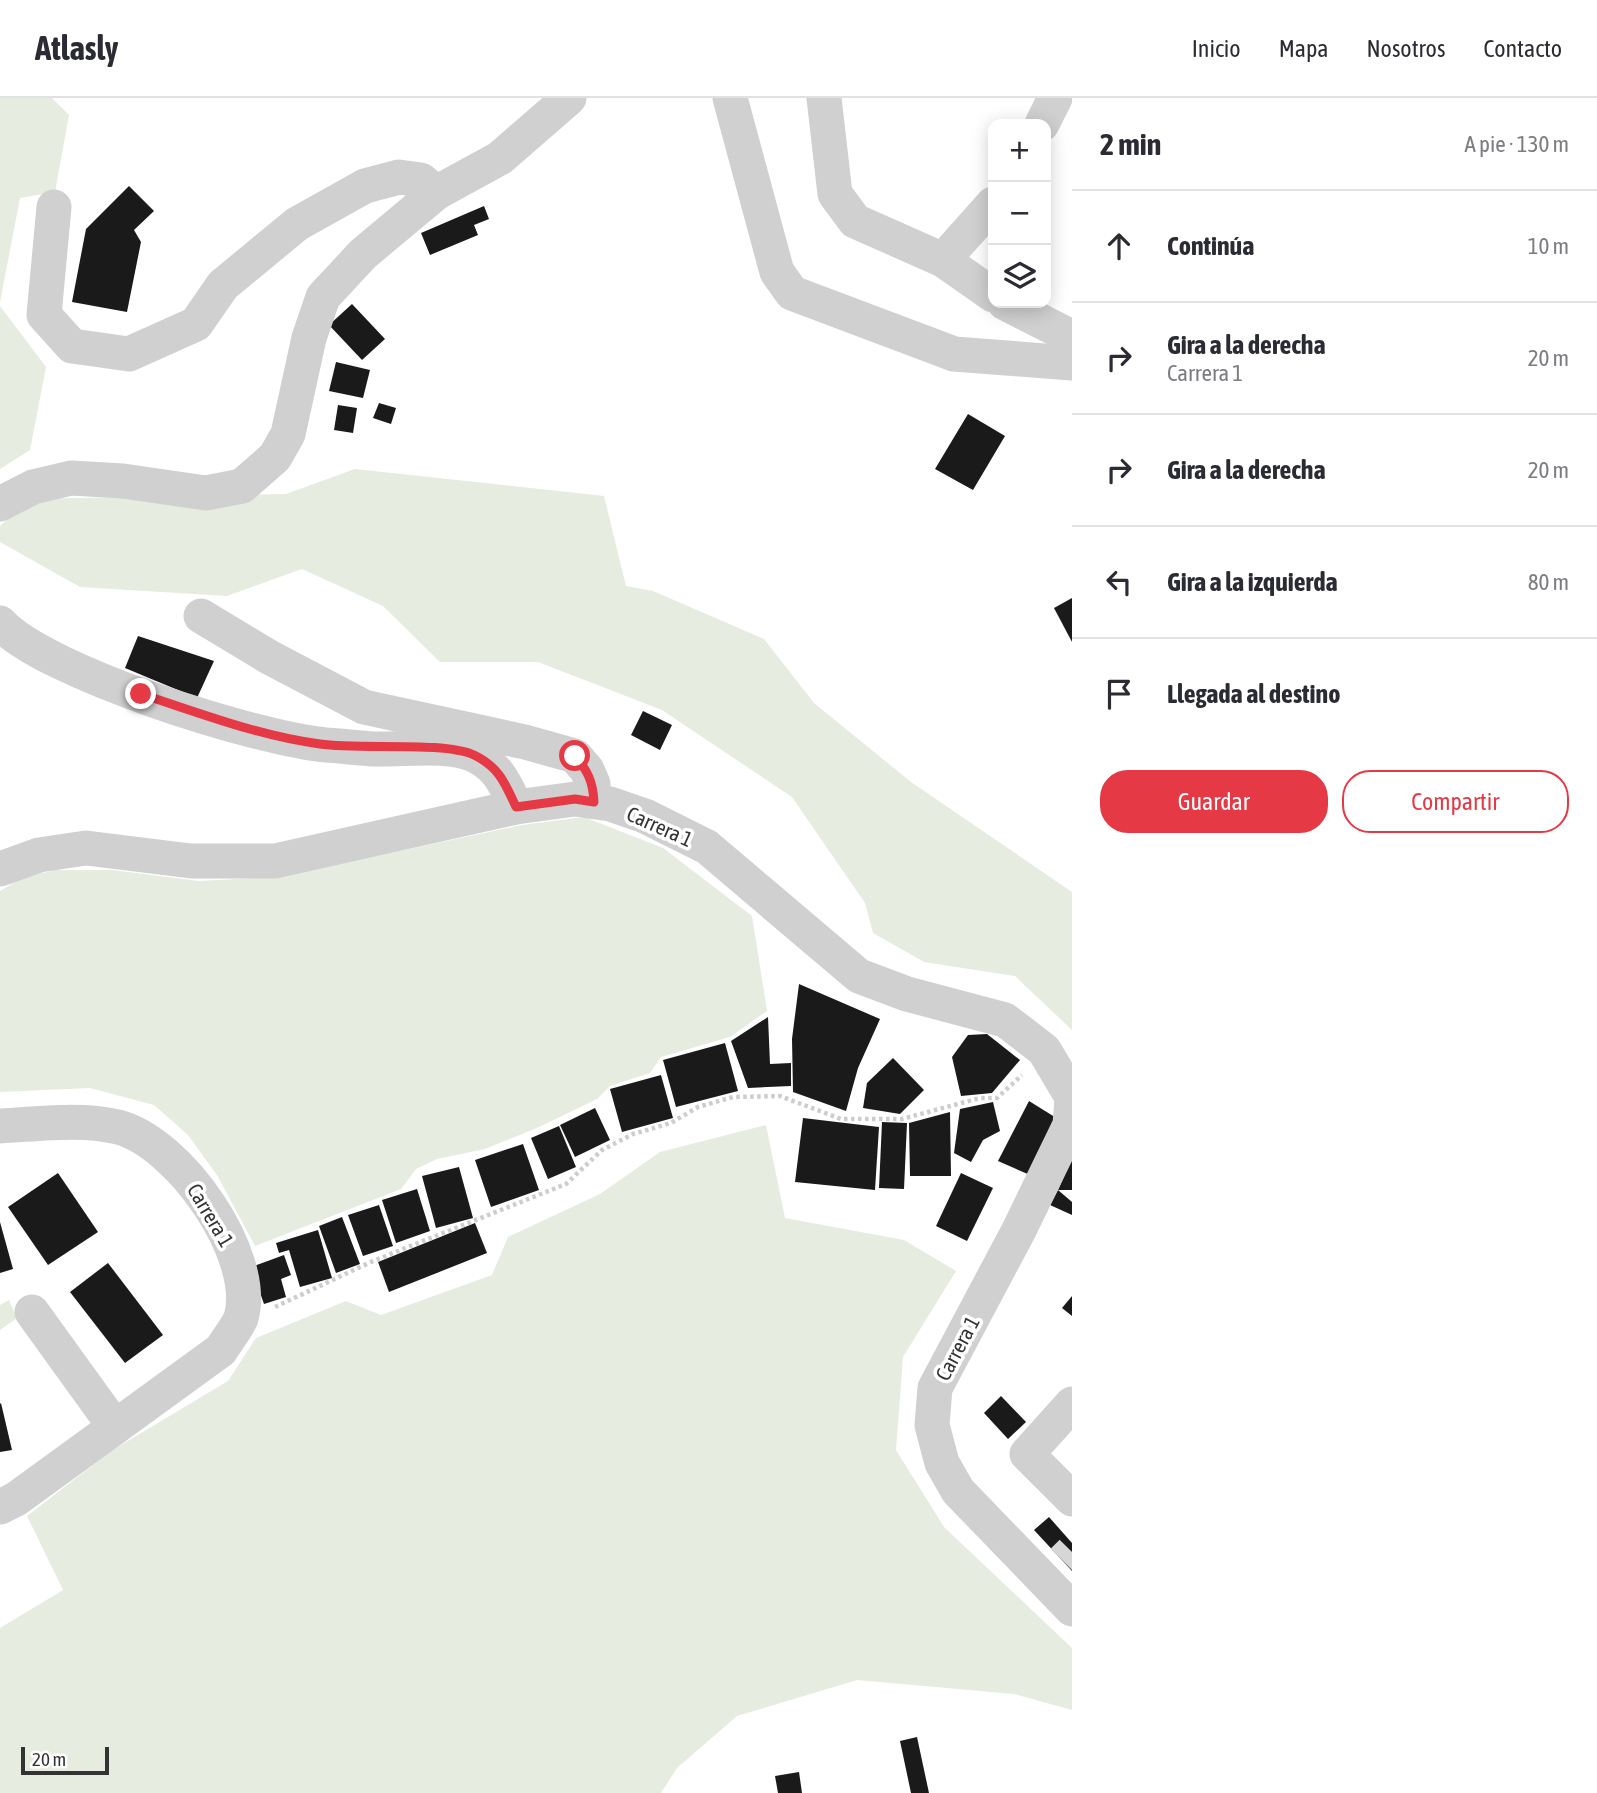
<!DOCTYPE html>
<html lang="es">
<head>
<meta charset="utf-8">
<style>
  :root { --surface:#fff; --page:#f7f7f7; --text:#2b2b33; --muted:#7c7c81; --line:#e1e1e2; --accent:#e63946 }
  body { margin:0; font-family:"Asap Condensed",sans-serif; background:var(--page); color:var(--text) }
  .controls { position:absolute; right:21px; top:21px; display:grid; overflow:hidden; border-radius:14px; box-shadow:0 4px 18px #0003 }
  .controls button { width:63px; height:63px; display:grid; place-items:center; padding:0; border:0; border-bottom:2px solid var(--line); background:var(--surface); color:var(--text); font:35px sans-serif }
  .scale { position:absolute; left:21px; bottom:18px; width:88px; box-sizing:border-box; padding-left:7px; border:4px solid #333; border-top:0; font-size:19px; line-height:24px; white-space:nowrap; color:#333; -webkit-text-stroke:5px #fff; paint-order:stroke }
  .stop { position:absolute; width:21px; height:21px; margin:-16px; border:5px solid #e63946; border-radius:50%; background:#fff }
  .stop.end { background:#e63946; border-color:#fff; box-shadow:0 2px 7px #0008 }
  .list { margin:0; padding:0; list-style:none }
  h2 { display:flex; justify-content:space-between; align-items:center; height:91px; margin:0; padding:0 28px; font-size:30px }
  h2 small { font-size:23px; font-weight:400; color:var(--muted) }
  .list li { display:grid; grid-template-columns:46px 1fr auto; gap:21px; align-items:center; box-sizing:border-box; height:112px; padding:0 28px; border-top:2px solid var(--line) }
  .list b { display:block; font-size:26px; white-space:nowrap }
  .list p { margin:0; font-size:23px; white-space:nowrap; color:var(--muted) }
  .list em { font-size:23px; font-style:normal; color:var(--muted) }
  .actions { display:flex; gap:14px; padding:21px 28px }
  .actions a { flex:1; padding:16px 0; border:2px solid var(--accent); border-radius:28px; text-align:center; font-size:24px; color:var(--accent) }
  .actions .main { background:var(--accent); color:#fff }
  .icon { flex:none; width:38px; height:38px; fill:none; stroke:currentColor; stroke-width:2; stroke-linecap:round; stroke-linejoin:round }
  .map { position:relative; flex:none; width:1072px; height:1695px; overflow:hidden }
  header { display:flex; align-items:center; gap:42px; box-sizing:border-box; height:98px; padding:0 35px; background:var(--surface); border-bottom:2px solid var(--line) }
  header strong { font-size:33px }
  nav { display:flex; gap:38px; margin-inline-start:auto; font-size:24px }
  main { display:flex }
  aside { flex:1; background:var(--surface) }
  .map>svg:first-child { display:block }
</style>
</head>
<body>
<header>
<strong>Atlasly</strong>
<nav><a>Inicio</a><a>Mapa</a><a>Nosotros</a><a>Contacto</a></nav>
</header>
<main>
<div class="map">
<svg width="1072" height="1695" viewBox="0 0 1072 1695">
  <rect width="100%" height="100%" fill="#fff"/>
  <g fill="#e6ecdf">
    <path d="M0,0H52L69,17L55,94L20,100L0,204Z"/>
    <path d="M0,208L46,269L30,352L0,371Z"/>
    <path d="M355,371L604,398L626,488L653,493L764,541L814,605L911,684L1072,794V932L1015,878L924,864L873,835L865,805L792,699L662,612L538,564H440L383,508L302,471L227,498L80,489L0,444V428L28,401L286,396Z"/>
    <path d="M584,719L663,750L752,818L767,913L730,939L661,959L650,975L610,988L597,1001L539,1029L485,1051L437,1061L416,1071L401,1091L255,1148L217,1077L188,1037L154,1007L90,990L0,994V793L24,779L56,772H112L199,783L277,779L522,727Z"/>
    <path d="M766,1027L785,1120L904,1142L956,1173L903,1259L896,1352L944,1429L1072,1550V1612L1014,1596L857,1582L737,1618L677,1670L661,1695H0V1530L63,1492L27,1418L111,1353L228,1283L256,1240L346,1203L381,1217L492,1177L508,1139L600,1096L660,1054Z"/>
    <path d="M9,1202L17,1220L0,1232V1207Z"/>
  </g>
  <g fill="#1a1a1a">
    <path d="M129,88L154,113L134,132L141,144L127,214L72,204L86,131Z"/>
    <path d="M484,108L489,121L474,127L478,137L430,157L421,135Z"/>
    <path d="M352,206L385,241L362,262L329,227Z"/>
    <path d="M336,264L370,272L363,300L329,293Z"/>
    <path d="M379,305L396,310L391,326L373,320Z"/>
    <path d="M338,307L357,310L353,335L334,332Z"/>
    <path d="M968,316L1005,338L973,392L935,371Z"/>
    <path d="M1072,500V544L1054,510Z"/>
    <path d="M138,538L214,563L197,600L125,570Z"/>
    <path d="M643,613L672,627L660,652L631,637Z"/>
    <path d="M799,886L880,921L858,970L846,1013L793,994L792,941Z"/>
    <path d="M768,919L770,966L791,965V988L748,990L731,943Z"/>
    <path d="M987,936L1020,962L992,995L961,998L952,959L968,937Z"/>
    <path d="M725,945L738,993L676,1009L663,962Z"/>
    <path d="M893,960L924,992L900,1016L863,1010L867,985Z"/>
    <path d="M661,977L673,1020L622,1034L610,991Z"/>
    <path d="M1029,1003L1058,1021L1030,1077L998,1063Z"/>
    <path d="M993,1004L1000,1033L983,1042L971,1064L954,1055L960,1011Z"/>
    <path d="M595,1010L610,1042L575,1059L560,1027Z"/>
    <path d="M950,1014L951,1078H910L909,1025Z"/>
    <path d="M803,1020L879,1029L875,1092L795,1084Z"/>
    <path d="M882,1024L907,1025L904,1091L879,1090Z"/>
    <path d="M559,1028L576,1069L548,1081L531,1040Z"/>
    <path d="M523,1046L539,1092L491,1109L475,1062Z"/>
    <path d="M1072,1060V1092H1058Z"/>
    <path d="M459,1069L473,1120L436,1130L422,1078Z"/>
    <path d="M58,1075L98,1134L48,1167L8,1109Z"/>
    <path d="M961,1075L993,1090L967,1143L936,1128Z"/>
    <path d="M417,1091L430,1133L396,1145L382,1102Z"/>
    <path d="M1058,1092L1072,1104V1117L1050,1107Z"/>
    <path d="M379,1107L393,1148L363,1158L348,1117Z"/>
    <path d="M342,1119L360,1166L336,1175L319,1128Z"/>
    <path d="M0,1124L13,1171L0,1175Z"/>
    <path d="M475,1125L487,1155L389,1194L378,1164Z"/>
    <path d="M318,1132L332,1180L300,1189L289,1152L279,1155L276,1145Z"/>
    <path d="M284,1157L291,1177L281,1181L286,1199L264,1206L251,1169Z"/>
    <path d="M108,1165L163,1237L125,1265L70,1194Z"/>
    <path d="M1072,1198V1218L1062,1210Z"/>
    <path d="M1001,1298L1026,1324L1008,1341L984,1315Z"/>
    <path d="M1,1305L12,1352L0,1354V1306Z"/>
    <path d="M1049,1419L1072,1445V1473L1034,1432Z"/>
    <path d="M917,1639L929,1695H911L900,1643Z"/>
    <path d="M799,1674L802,1695H778L775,1678Z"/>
  </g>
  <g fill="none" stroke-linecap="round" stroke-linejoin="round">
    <path stroke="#d6d6d6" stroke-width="35" stroke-dasharray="35 18" stroke-linecap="butt" d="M1063,1463L1072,1454"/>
    <path stroke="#cdcdcd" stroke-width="4.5" stroke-dasharray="3.5 3.5" stroke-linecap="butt" d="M275,1209L373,1163L566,1086L602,1052L633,1036L671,1025L698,1009L733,999L780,998L841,1021H902L980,1000H997L1022,977"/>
    <g stroke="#d0d0d0" stroke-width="35">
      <path d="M730,0L777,174L792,195L954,256L1072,265"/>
      <path d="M824,0L835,96L855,123L943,162L993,197"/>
      <path d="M1042,26L1055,0"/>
      <path d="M54,109L44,217L72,248L129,256L196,226L223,187L297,126L365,88L399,79L421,82L436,95"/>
      <path d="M943,162L993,106"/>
      <path d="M1005,205L1072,239"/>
      <path d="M0,406L33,389L71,380L123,383L206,395L242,388L275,359L288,336L309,240L323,199L363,156L436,95L500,60L569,0"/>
      <path d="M201,518L269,559L364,609L525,644L575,658L587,672L593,686L594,703"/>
      <path d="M0,525C44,574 257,641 326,647C342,648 358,650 374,651C403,652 447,645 474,657C499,669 505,686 516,709"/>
      <path d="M0,771L39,757L86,750L191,763H275L516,709L575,701L610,706L645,718L707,749L859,878L907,896L1005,922L1044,952L1072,999"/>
      <path d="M1072,1001L1070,1027L1019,1132L935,1290L932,1327L942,1365L958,1393L1072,1511"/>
      <path d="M0,1028C39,1026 80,1020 118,1029C178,1044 259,1157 241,1220C237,1230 227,1242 221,1252L16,1401L0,1409"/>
      <path d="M32,1214L115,1329"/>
      <path d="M1072,1306L1027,1356L1072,1401"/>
    </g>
  </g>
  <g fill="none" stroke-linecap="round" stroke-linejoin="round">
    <path stroke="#e63946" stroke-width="9" d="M141,596C200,615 259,638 320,646C360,652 443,643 474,657C499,669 505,685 516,709L575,701L594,704C593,684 588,673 575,658"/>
  </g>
  <g text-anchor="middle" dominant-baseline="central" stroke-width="7" stroke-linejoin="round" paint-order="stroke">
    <g font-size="21" fill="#333" stroke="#fff">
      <text transform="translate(660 728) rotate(24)">Carrera 1</text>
      <text transform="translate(211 1117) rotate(59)">Carrera 1</text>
      <text transform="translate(957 1250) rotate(-62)">Carrera 1</text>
    </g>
  </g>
</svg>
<div class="controls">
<button>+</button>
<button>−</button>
<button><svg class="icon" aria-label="layers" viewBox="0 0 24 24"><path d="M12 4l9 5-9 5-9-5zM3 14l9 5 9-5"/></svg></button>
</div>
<div class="scale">20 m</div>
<div class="stop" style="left:575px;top:658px"></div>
<div class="stop end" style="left:141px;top:596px"></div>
</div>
<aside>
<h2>2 min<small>A pie · 130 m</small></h2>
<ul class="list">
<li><svg class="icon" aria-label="ahead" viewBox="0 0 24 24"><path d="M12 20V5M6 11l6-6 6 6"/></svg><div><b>Continúa</b></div><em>10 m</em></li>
<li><svg class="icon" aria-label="right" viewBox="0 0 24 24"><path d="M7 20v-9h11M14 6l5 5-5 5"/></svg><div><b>Gira a la derecha</b><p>Carrera 1</p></div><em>20 m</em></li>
<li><svg class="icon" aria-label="right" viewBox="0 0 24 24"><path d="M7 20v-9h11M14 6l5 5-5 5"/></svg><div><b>Gira a la derecha</b></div><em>20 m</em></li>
<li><svg class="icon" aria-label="left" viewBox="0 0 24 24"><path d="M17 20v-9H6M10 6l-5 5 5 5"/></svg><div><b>Gira a la izquierda</b></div><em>80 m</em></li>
<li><svg class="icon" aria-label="arrive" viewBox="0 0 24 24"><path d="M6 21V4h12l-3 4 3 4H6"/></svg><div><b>Llegada al destino</b></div></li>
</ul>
<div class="actions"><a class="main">Guardar</a><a>Compartir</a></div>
</aside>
</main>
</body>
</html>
